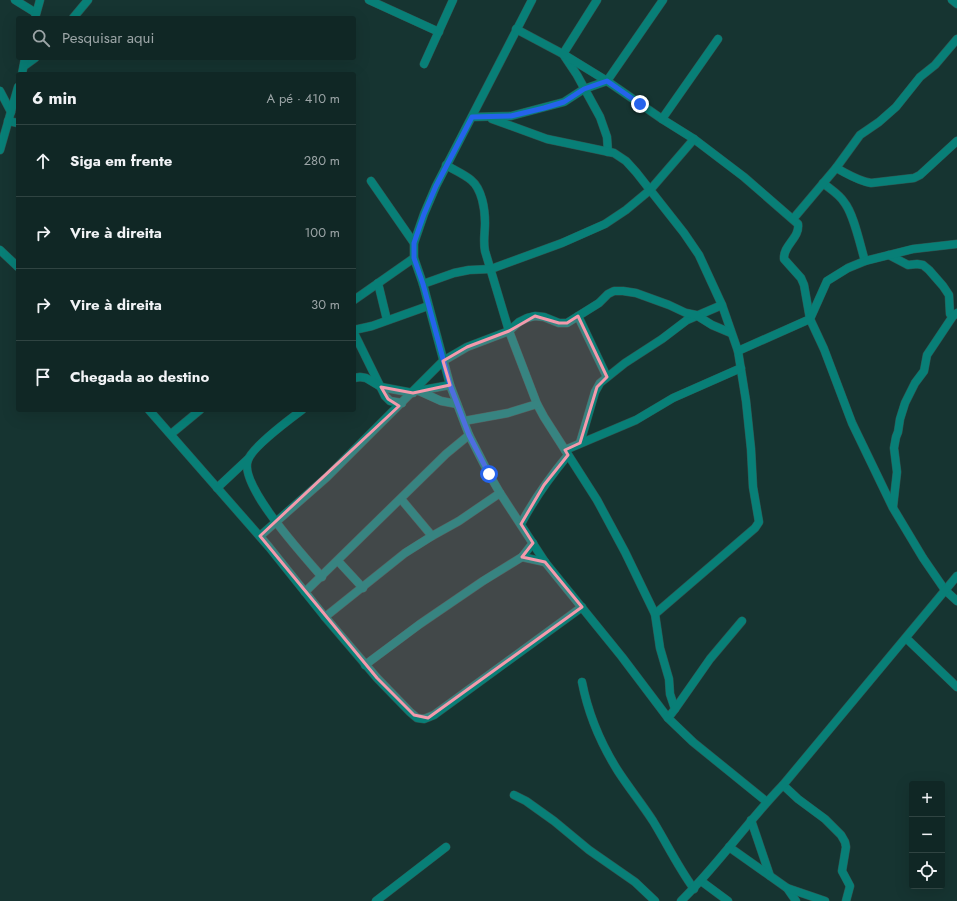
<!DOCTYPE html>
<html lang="pt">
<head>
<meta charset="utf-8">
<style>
  :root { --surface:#102725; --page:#192f2d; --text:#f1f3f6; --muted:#9ca5a7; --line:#304442 }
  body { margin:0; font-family:Jost,sans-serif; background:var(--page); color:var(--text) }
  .controls { position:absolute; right:12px; bottom:12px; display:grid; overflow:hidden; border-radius:4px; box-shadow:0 4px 16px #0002 }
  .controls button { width:36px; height:36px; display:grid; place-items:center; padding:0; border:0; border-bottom:1px solid var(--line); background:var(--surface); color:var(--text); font:20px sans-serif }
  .stop { position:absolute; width:12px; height:12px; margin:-9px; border:3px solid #2563eb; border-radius:50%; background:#fff }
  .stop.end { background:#2563eb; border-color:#fff; box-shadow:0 1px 4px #0008 }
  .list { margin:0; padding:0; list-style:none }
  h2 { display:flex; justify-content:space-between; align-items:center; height:52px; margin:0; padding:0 16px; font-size:17px }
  h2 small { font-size:13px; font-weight:400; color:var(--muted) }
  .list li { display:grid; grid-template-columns:26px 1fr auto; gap:12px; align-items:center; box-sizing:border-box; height:72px; padding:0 16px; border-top:1px solid var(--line) }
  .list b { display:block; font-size:15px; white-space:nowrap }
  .list em { font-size:13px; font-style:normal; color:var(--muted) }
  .icon { flex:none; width:22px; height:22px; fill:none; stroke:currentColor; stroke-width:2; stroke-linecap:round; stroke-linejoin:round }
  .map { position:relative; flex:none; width:957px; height:901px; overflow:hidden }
  .search { position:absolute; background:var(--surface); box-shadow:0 4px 16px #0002; left:16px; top:16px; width:340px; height:44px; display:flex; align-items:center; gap:10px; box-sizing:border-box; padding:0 14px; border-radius:4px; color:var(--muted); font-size:15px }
  .panel { position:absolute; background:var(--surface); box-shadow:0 4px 16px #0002; left:16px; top:72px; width:340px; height:340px; border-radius:4px }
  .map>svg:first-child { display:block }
</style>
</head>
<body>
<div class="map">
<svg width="957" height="901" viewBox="0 0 957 901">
  <rect width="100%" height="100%" fill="#163431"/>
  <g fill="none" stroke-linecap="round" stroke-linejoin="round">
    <g stroke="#31524e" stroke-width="9">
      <g id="minor">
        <path d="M15,0L36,13"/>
        <path d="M369,0L439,32"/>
        <path d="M532,0L436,186L424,214L414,243V258L423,284L450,385L469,435L489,474L500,493L545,562L622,657L668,718L693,742L767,802"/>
        <path d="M597,0L563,54L577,75L600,117L607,137L608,152"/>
        <path d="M952,0L957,4"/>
        <path d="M35,18L40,0"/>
        <path d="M73,18L88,0"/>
        <path d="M516,29L563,54L607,81L663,0"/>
        <path d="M424,64L453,0"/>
        <path d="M24,66L35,58"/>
        <path d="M22,74L25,58"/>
        <path d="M0,91L11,112"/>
        <path d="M472,117L511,116L545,107L564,102L584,89L607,81L662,119L694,139L744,177L798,224C800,238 783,245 784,259L801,278L804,285L810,319L824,349L852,423L893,508L923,558L945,590L957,601"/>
        <path d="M492,119L547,139L614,153L626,161L636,172L684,233L699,255L722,305L738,351L746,401L751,449L753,487L759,522L755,528L655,614"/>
        <path d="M662,119L718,39"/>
        <path d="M8,121L18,123"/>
        <path d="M0,150L18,87"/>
        <path d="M446,165C454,170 464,174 471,180C482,189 485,209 485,223C485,233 483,241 485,251L509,331L537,404L544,417L597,500L625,552L655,614L660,648L669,679L670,694L675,709L668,718"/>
        <path d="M836,168C848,174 858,181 871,183L914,178L920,175L957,141"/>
        <path d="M371,181L414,243"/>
        <path d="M823,183C830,189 839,194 844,202C854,214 860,245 865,261"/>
        <path d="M793,219L836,168L860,135L879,122L896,107L920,77L935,65L957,39"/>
        <path d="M0,250L18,267"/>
        <path d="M889,255L908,265L917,264L923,265L929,270L943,286L949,295L950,314L953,316"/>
        <path d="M378,283L387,320"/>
        <path d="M423,284L454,273L469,270L491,269L562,243L605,224L626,210L650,190L694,139"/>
        <path d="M354,300L414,258"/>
        <path d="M578,316L607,377"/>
        <path d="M354,330L372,326L428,306"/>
        <path d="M354,333L385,396L390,401L402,403"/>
        <path d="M738,351L810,319L827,281L848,268L865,261L913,249L957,244"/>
        <path d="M354,378L360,377L366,378L381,387L413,393"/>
        <path d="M417,391L450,385"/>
        <path d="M419,391L441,401L457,404"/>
        <path d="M149,410L269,547L325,617L377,678L410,712L417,718L424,719L434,715L582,607"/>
        <path d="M302,410C290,419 252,447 248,460C238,485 305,557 322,577"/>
        <path d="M464,421L508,413L537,404"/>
        <path d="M171,434L200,410"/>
        <path d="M580,443L595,392L600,383L625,363L662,339L687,320L722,305"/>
        <path d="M565,450L636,420L673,398L741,368"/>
        <path d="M217,488L248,459"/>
        <path d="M401,499L432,536"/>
        <path d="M893,507L897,472L894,448L896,437L898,432L900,419L905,403L915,383L924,371L927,355L953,316L957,313"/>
        <path d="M521,524C534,499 550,477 568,455"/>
        <path d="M260,536L327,477L443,361L467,347L509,331L519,322L527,318L535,316L544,317L559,323H567L599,303L608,294L614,291H623L636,293L669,305L686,313L696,315L712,325L731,333"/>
        <path d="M522,557L545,562"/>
        <path d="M338,561L363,588"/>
        <path d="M305,592L446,454L469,435"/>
        <path d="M325,617L405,553L432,536L459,521L500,493"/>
        <path d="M906,638L957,687"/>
        <path d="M365,665L420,624L483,581L522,557L533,543"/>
        <path d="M582,682C588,713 601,744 618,771C629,788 642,804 653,821C667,844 678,867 694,889"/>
        <path d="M675,709L710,659L742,621"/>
        <path d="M783,785L798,799L825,819L841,835L845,842L846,847L842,871L850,886L846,901"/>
        <path d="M514,795L526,801L554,821L589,850L635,882L655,901"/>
        <path d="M751,820L770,876"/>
        <path d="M729,847L787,888L796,901"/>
        <path d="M701,881L728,901"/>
        <path d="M787,888L825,901"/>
        <path d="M376,901L446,847"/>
        <path d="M681,901C718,865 747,822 783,785L957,576"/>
      </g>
    </g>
    <use href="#minor" stroke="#087f77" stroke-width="8"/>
  </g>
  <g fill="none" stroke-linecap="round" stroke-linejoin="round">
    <path stroke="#2563eb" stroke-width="5" d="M489,474L469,435L450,385L423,284L414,258V243L424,214L436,186L472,117L511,116L544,108L564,102L584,89L607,81L640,104"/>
  </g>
  <path fill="#f39aac" fill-opacity="0.2" stroke="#f39aac" stroke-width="3" stroke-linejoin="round" d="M535,316L559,323H567L578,316L607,377L597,387L580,443L565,450L568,455L544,485L521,524L533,543L522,557L545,562L582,607L428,718L414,715L377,678L260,536L399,406L388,399L381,387L413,393L450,385L443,361L467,347L509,331Z"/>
</svg>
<div class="controls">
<button>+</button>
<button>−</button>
<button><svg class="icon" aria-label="locate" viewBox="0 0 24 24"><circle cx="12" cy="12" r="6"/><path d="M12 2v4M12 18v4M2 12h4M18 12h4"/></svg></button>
</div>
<div class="stop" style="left:489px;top:474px"></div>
<div class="stop end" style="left:640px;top:104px"></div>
<div class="search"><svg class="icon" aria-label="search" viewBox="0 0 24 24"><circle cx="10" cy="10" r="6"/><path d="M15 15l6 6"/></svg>Pesquisar aqui</div>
<section class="panel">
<h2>6 min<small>A pé · 410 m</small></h2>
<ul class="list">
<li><svg class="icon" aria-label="ahead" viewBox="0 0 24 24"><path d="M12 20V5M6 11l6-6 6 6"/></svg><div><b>Siga em frente</b></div><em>280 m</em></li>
<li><svg class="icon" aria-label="right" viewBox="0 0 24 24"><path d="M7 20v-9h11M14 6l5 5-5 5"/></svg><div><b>Vire à direita</b></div><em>100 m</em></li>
<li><svg class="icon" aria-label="right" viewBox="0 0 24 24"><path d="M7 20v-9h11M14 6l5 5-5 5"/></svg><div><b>Vire à direita</b></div><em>30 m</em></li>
<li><svg class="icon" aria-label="arrive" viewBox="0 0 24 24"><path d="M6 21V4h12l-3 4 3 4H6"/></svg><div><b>Chegada ao destino</b></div></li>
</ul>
</section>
</div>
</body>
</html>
